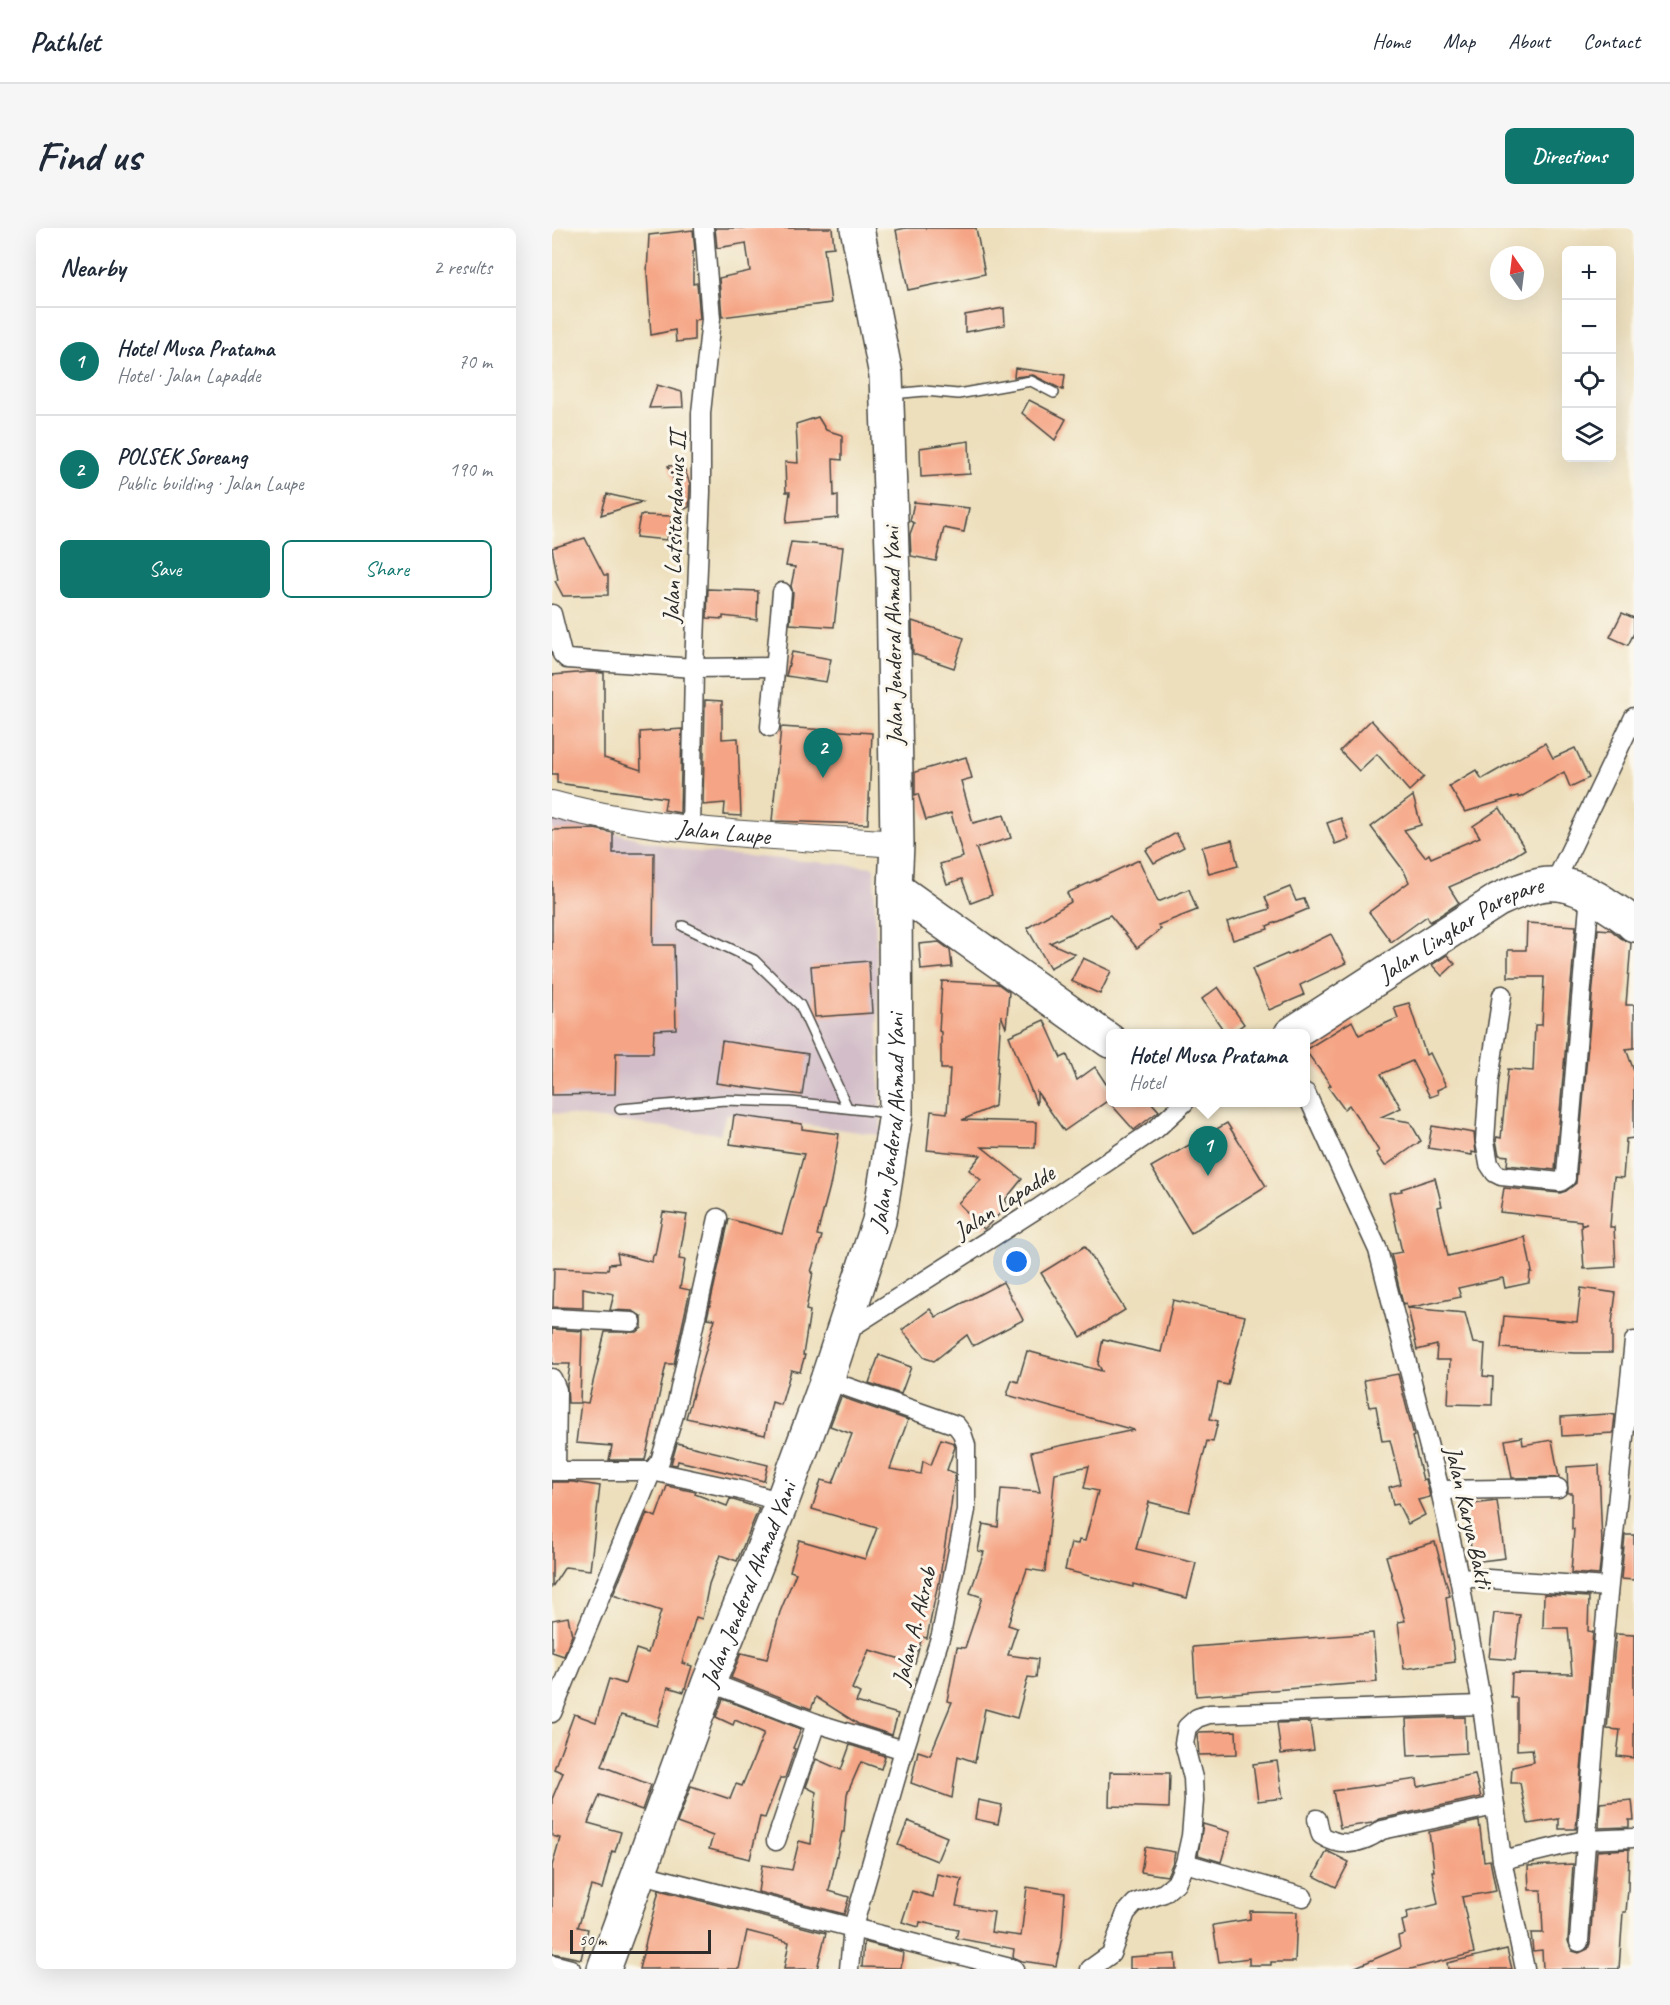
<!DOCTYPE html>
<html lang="en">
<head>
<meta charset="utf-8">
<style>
  :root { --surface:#fff; --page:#f6f6f7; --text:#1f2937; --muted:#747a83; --line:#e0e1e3; --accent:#0f766e }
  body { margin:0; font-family:Caveat,sans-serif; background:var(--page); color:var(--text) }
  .controls { position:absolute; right:18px; top:18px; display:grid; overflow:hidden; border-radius:9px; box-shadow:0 6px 24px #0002 }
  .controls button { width:54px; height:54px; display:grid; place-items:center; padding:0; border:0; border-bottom:2px solid var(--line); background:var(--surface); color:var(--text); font:30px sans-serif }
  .compass { position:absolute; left:938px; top:18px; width:54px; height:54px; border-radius:50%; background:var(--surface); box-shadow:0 6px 24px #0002; rotate:346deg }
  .scale { position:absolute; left:18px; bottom:15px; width:141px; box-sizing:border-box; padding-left:6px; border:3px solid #2b2b2b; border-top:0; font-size:16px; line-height:21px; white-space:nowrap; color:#2b2b2b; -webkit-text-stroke:4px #fbf7ec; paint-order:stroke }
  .you { position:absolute; left:465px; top:1034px; width:21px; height:21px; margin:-15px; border:4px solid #fff; border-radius:50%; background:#1a73e8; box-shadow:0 0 0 9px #1a73e833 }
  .badge { display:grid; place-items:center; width:39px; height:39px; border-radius:50%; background:var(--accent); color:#fff; font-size:20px; font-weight:700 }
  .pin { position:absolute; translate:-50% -50px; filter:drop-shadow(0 2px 3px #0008) }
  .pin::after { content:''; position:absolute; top:32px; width:21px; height:18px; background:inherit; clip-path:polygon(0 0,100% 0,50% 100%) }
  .popup { position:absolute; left:554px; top:801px; width:204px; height:78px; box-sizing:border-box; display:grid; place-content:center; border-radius:9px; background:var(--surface); filter:drop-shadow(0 2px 4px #0005); font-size:20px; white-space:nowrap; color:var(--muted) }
  .popup b { font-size:22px; color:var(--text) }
  .popup::after { content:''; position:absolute; left:50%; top:100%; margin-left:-12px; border:12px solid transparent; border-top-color:var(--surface) }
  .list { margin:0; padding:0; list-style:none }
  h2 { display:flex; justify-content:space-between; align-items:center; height:78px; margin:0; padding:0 24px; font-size:26px }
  h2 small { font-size:20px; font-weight:400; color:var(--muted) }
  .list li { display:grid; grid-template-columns:39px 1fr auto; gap:18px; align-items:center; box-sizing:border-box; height:108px; padding:0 24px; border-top:2px solid var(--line) }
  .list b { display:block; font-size:22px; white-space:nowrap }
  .list p { margin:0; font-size:20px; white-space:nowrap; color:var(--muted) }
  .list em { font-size:20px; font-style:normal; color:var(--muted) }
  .actions { display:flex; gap:12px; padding:18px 24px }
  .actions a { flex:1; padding:14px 0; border:2px solid var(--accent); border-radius:9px; text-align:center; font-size:21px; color:var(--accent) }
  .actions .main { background:var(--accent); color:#fff }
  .icon { flex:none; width:33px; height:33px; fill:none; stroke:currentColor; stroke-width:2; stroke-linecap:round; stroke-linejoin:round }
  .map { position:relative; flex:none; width:1082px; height:1741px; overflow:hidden; border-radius:9px }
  header { display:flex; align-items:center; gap:36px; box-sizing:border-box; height:84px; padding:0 30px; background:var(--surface); border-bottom:2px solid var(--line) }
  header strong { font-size:28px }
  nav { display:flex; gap:33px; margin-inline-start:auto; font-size:21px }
  .intro { display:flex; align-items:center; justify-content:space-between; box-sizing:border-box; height:144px; padding:0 36px }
  h1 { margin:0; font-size:42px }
  .button { padding:15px 27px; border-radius:9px; background:var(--accent); color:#fff; font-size:21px; font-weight:700 }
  main { display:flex; gap:36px; padding:0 36px }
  aside { flex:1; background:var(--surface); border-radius:9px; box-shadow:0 6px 24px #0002 }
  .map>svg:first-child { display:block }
</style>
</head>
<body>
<header>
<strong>Pathlet</strong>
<nav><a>Home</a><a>Map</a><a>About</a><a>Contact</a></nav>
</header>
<div class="intro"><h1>Find us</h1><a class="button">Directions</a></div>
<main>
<aside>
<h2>Nearby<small>2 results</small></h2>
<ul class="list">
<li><span class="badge">1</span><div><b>Hotel Musa Pratama</b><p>Hotel · Jalan Lapadde</p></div><em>70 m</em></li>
<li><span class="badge">2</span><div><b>POLSEK Soreang</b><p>Public building · Jalan Laupe</p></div><em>190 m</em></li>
</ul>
<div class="actions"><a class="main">Save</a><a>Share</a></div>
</aside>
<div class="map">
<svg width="1082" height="1741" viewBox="0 0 1082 1741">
  <rect width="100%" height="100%" fill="#fbf7ec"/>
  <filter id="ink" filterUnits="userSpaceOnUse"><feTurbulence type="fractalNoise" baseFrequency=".0167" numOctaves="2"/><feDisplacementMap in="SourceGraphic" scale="12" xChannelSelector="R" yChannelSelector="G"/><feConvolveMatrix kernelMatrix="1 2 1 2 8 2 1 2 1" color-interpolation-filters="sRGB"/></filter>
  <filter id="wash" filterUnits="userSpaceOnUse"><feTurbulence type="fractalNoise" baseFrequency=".008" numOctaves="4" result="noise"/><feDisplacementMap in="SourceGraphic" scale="24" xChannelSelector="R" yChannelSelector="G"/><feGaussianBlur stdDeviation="1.35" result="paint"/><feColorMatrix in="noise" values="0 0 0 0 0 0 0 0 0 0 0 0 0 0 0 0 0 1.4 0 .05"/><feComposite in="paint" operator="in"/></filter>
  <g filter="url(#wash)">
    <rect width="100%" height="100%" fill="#eddfbc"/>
    <path fill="#d2bdc8" d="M0,589L135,623L322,639L329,907L174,886L168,906L0,885Z"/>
    <g id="blocks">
      <g fill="#f5a585">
        <path d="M163,0H280L282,19L272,20L279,75L170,89L167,50L198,43L194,15L165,20Z"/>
        <path d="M354,0H424L433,46L356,62L344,2Z"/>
        <path d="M141,2L143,23L141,24V56L145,55L148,91L142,92V112L124,114L123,102L99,107L95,45L97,7Z"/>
        <path d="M452,80L453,97L413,104V87Z"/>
        <path d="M463,140L513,147L511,162L481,147L462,149Z"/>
        <path d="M105,157L130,164L131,179L97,180Z"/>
        <path d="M477,172L514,191L503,212L470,185Z"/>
        <path d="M266,189L274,202L290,207V232L281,231L282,268L286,267V290L234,295L238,264H234L233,234L246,235L244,196Z"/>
        <path d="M417,213L418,246L369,249L368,220Z"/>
        <path d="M131,237L138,256L137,279L133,281L116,238Z"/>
        <path d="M55,266L90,274L49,287Z"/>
        <path d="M362,274L417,280L412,304L392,300L384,333L359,328L358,306L362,295L358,293Z"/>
        <path d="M88,287L120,288L115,312L84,309Z"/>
        <path d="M33,310L52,347H56V367L11,368L3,353L6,352L0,320Z"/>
        <path d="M239,314L291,319L282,399L238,396L241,365L239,358L243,339L234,338Z"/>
        <path d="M156,361L206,363L205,392L171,388V391L155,390Z"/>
        <path d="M1070,385L1082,390V405L1076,417L1058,409Z"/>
        <path d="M360,393L412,410L402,440L361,426Z"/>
        <path d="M240,424L279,431L274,454L234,448Z"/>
        <path d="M38,444L52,445V530L89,542L88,504L130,501L128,585L112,582L114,570L5,555V546H0V447Z"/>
        <path d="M153,472L170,473V511L186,510L189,588L172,587L173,575L151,577Z"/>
        <path d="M819,492L872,549L857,563L825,526L807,543L788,523Z"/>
        <path d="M229,499L320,505L316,596L220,593Z"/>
        <path d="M993,515L1001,530L1023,520L1037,550L1018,559L1012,544L967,570L966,568L913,584L897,558L924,542L930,551Z"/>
        <path d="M414,529L420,550L409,553L421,595L452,587L459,610L424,620L440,667L419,675L410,651L395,656L388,636L411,629L399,585L374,592L366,566L363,567V544Z"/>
        <path d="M861,568L869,597L852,602L873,629L877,626L879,630L928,609L921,598L948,580L973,621L946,638L897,659L907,675L878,694L875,688L839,714L817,684L857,654L852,643L819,599Z"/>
        <path d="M789,590L797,611L783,616L775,595Z"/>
        <path d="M43,601L61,605V625H102L101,717H122L124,801L102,802L101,825H64L63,866L0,867V602Z"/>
        <path d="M624,605L632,619L602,635L594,622Z"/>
        <path d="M680,612L686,638L657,646L650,619Z"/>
        <path d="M587,632L606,674L637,661L645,682L606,697L609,701L585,720L558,687L498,715L523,726L498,740L475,700L519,674L515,665Z"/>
        <path d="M738,659L744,673L752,671L756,681L715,698L716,701L681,712L675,694L718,681L713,669Z"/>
        <path d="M975,695L1024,698L1003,942L955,937L956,928L947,927L944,912L945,909L949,910L956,841L981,843L983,797H990L992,749H956V722H974Z"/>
        <path d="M1046,701L1059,702L1069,710L1079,715L1074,777H1082V820L1074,821L1082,843V910L1074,911L1071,950L1062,949L1058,999H1062L1064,1039L1032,1041L1029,998L1035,996H1029V993L948,984L952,960L1008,965L1014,963L1024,955Z"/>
        <path d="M779,706L794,735L748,757L752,767L717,782L700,741L735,726L736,727Z"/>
        <path d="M387,714L398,722L400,739L369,742L367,716Z"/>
        <path d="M895,727L903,736L890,748L880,737Z"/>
        <path d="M531,730L559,743L548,766L519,753Z"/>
        <path d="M317,733L320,785L263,789L259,738Z"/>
        <path d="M390,753L446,756L457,764L454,800L449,787L443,878L410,892L484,894L483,920L430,919L470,951L453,972L457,977L432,1001L406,975L429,952L417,942L429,927L375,922L379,883L395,885L398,841H389V804L387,803Z"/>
        <path d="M666,759L692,796L678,806H674L650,771Z"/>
        <path d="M857,775L874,827L878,825L894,858L885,862L886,866L878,869L860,833L829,846L849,880L829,889L858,894L869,913L833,938L824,925L827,923L808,893L797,877L792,881L776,859L779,857L753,822L800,793L807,807L846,790L842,779Z"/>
        <path d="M492,792L509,830L515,827L525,852L543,839L558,862V871L512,903L485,864V877L457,808Z"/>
        <path d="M170,813L256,826L250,867L164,855Z"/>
        <path d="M557,874H599L607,883L582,902Z"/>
        <path d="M182,887L250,896V901L287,906L279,954L265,1007L270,1008L259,1044H261L254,1082L258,1083L251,1127H253L248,1144L239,1142L229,1177L220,1174L213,1207L134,1190L163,1091L155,1090L177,991L230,1006L252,926L178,916Z"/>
        <path d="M675,895L714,958L639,1005L599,939Z"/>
        <path d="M880,898L922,905L924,925L920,924V927L876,920Z"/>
        <path d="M883,950L890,978L886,979L896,1028L973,1009L980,1044H978L977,1055L953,1060L951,1050L906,1060L909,1069L855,1080L854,1075L851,1076L839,1026L850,1024L837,965L850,963L849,961Z"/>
        <path d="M111,984L135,987L127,1031L133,1032L128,1060L138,1062L122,1136H114L93,1232H57L60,1218L24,1215L29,1174L36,1175L53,1104H85L90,1100V1089L81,1083L58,1082L62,1066L31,1060V1080L1,1079L2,1040L56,1042L57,1036L67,1035L65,1025L100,1034L101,1027H103Z"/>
        <path d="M533,1018L573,1082L529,1109L489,1045Z"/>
        <path d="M451,1054L471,1092L421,1118L415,1107L382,1133L373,1130L350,1102L378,1081L384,1089Z"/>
        <path d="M1029,1060L1064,1065L1060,1095V1125H1022L949,1120L952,1088L1025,1094Z"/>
        <path d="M621,1072L693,1088L676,1157L666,1155L658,1191L666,1193L661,1214L655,1213L637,1284L597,1274L584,1321L644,1335L635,1370L581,1356V1359L513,1342L519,1315L526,1316L527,1312L533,1313L546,1263L532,1260L537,1238L503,1245L493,1344L475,1341L456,1397L465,1400L456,1427L486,1431L484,1450L476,1449L465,1490L433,1481L423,1534L406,1528L400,1570L359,1555L366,1523L378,1527L400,1474L395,1473L405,1419L413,1420L430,1369L418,1365L432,1324L426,1323L431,1296L446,1299L449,1261L488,1264L479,1224L582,1202L455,1167L460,1152L466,1154L475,1123L550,1143L546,1136L551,1111L609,1124Z"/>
        <path d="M856,1080L913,1085L921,1115L933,1116L931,1148L941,1149L940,1177L896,1176L898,1132H884L885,1117L865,1122Z"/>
        <path d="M0,1101L30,1103L28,1175H16L15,1157L18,1136H0Z"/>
        <path d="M327,1127L359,1139L349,1166L317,1155Z"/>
        <path d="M846,1146L862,1208L860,1209L871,1252L874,1251L878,1269L866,1272L873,1287L856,1296L846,1276L841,1277L837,1259L849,1256L838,1212L830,1213L824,1178L817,1179L812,1152Z"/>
        <path d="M289,1169L356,1192L338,1241L369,1246L371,1233L379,1237L389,1211L402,1215L403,1219L395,1242L403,1245L399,1277L387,1355H386L375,1410L370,1409L363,1435L317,1422L300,1461L308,1465L304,1474L346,1486L340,1507L306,1496L264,1469L259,1481L179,1450L189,1425L215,1431L228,1384L244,1345L238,1343L247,1312L313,1331L325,1300L260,1281L269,1252L281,1255L300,1206L278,1198Z"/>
        <path d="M1056,1186L1063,1187L1061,1205L1010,1208L1009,1189Z"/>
        <path d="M970,1209L971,1217L1000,1212L1007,1249L960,1250L953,1212Z"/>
        <path d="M125,1215L216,1237L212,1253L126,1233L125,1237L119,1236Z"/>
        <path d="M1047,1237L1050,1316L1047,1347L1019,1345L1022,1301H1020V1265H1016L1015,1239Z"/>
        <path d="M0,1254H21L48,1258L38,1342L13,1339L0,1359Z"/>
        <path d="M115,1258L144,1264L143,1266L175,1278L178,1271L207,1280L185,1333L168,1327L157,1356L150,1391L144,1389L130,1435L140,1438L132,1464L116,1459L105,1498L69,1487L50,1538L99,1557L90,1582L48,1567L36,1595L69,1604L63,1624L60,1623L50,1661L39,1658L26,1699L36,1701L29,1731L0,1725V1638L8,1610L0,1608V1571L11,1545L2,1541L22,1486L44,1494L57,1451L73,1456L84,1421L96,1425L109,1383L61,1367L95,1285L104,1289Z"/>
        <path d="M945,1273L953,1330L921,1334L913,1277Z"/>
        <path d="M1073,1307H1082V1352L1069,1351Z"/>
        <path d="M883,1314L898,1368L894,1369L903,1434L852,1441L846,1394L853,1393L834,1328Z"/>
        <path d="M992,1366L1037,1369L1036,1403L1041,1404L1024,1601H1007V1591L976,1596L968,1555H959L960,1539L982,1534L980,1521L965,1522V1470H959L960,1445L1020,1446L1016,1400H991Z"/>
        <path d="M942,1385L968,1387L963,1432L937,1430Z"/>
        <path d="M16,1389L20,1407L12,1428L0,1424V1392Z"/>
        <path d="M821,1405L825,1454L644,1468L641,1419Z"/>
        <path d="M1064,1406L1082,1407V1530L1065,1528L1068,1502L1055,1501Z"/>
        <path d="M171,1471L249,1501L241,1520L243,1521L233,1550H228L213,1590L208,1589L198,1631L157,1621L161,1608L125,1595L139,1558L178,1571L184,1556L190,1558L212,1505L183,1492L181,1497L164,1489Z"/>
        <path d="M913,1489L914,1525L856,1528L854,1491Z"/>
        <path d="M758,1494L762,1522L729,1526L725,1495Z"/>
        <path d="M684,1503L685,1526L647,1527L645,1506L647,1504Z"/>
        <path d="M298,1517L333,1528L329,1541L309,1534L295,1566L292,1604H290L277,1663L297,1669L292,1686L206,1664L210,1637L240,1642L247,1613L259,1616L264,1564L254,1559L264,1531L289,1542Z"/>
        <path d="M725,1533L731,1570L706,1573L701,1536Z"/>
        <path d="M558,1544L618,1545L617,1580L557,1578Z"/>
        <path d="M923,1547L929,1569L828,1591L820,1595L788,1600L781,1563L865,1551L866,1559Z"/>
        <path d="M426,1572L450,1577L446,1596L423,1591Z"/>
        <path d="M1080,1572L1082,1592H1077V1599L1047,1600L1048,1575Z"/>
        <path d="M356,1593L395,1609L385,1633L346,1617Z"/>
        <path d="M927,1593L932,1633L938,1632L944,1663L910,1669L922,1725L859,1741H799L848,1720L846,1708L853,1706L850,1693L856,1691L855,1684L886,1676L880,1643H882L877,1604Z"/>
        <path d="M651,1596L678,1604L669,1634L646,1627Z"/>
        <path d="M593,1619L623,1624L621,1634L615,1648L589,1644Z"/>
        <path d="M1077,1621L1076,1661L1074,1684H1071L1067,1741H991L990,1722L981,1723L979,1705H991L989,1662H977L976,1638L1021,1636L1016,1713L1020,1723L1027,1725L1036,1721L1038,1715L1045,1623Z"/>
        <path d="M775,1623L797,1634L784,1659L762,1648Z"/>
        <path d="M385,1646L410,1651L404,1678L442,1684L439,1704L469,1708L475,1659L513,1665L510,1709L504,1738L470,1733L461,1729L462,1721L404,1710L406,1702L368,1694L367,1699L350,1694L360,1663L381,1669Z"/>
        <path d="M107,1662L274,1705L265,1741H232L237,1714L195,1703L187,1741H87Z"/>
        <path d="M698,1683L745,1684L743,1734H719V1737H697V1730L667,1734L661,1697L698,1691Z"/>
        <path d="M312,1714L351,1724L349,1740L310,1739Z"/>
        <path d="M955,1721L960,1741H896L895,1735Z"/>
        <path d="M623,1726L624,1741H578V1729Z"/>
      </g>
    </g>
  </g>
  <g filter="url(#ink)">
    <use href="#blocks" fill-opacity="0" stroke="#484641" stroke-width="1.5"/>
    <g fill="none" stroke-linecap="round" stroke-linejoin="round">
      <g stroke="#484641" stroke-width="12">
        <g id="lane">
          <path d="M340,166L373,163L406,166L479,153L502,165"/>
          <path d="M131,698L202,732L248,777L295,879"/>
          <path d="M68,881L173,872L239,874L339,885"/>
        </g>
      </g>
      <g stroke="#484641" stroke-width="21">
        <g id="street">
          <path d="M0,386L10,426L15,431L142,440L222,439"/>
          <path d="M218,499L230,364"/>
          <path d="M139,601L142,440L149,264V185L159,91L152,0"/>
          <path d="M1003,654L1082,489"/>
          <path d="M950,767L937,852L933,913L937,936L943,945L949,948L1008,954L1014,950V946L1038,666"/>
          <path d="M754,865L826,1022L888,1262L907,1349L930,1477L950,1632L973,1741"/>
          <path d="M0,1090L80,1094"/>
          <path d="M292,1104L488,979L604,901L633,874"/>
          <path d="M0,1150L5,1162L4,1243"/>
          <path d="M275,1152L404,1197L410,1205L414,1217V1282L389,1407L352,1522L301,1699L297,1741"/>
          <path d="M0,1243H100L188,1262L230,1274"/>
          <path d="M888,1262L1006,1260"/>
          <path d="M907,1349L1056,1359"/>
          <path d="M157,1454L264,1495L352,1522"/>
          <path d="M0,1485L100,1243L108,1233L122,1187L166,990"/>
          <path d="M765,1591L769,1607C790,1621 810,1616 830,1602L943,1578"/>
          <path d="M224,1613L264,1495"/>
          <path d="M950,1632L1033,1612L1082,1610"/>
          <path d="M633,1635L751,1669"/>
          <path d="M86,1645L462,1741"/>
          <path d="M1027,1714C1040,1513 1061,1313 1082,1113"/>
          <path d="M0,1736L19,1741"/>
          <path d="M538,1741L559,1726L574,1685L583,1675L612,1665L624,1655L633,1635L639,1608L642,1573L641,1550L632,1515L635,1499L645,1490L657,1486L930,1477"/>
        </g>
      </g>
      <g stroke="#484641" stroke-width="28">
        <g id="secondary">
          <path id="s1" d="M0,576C111,606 230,608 345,616"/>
        </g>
      </g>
      <g stroke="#484641" stroke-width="36">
        <g id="highway">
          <path d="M343,660L558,813"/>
          <path id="s2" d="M739,806L946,672C990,652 1010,648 1052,675C1062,682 1074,688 1082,697"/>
          <path id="s3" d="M52,1741L157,1454L230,1274L275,1152L327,993L344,885L343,660L345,616L341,351L334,147L305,0"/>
        </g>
      </g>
      <use href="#lane" stroke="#fff" stroke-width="9"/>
      <use href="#street" stroke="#fff" stroke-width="18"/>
      <use href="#secondary" stroke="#fff" stroke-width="26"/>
      <use href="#highway" stroke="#fff" stroke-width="33"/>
    </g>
  </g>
  <g text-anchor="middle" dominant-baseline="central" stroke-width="6" stroke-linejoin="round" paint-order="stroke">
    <g font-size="24" fill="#2b2b2b" stroke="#fbf7ec">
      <text transform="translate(122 299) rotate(-88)">Jalan Latsitardanius II</text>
      <text transform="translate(341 408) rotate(-91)">Jalan Jenderal Ahmad Yani</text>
      <text stroke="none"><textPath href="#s1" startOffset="174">Jalan Laupe</textPath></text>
      <text stroke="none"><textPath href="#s2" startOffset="200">Jalan Lingkar Parepare</textPath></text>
      <text stroke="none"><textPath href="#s3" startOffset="897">Jalan Jenderal Ahmad Yani</textPath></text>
      <text transform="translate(452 974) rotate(-33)">Jalan Lapadde</text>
      <text transform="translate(917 1289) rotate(77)">Jalan Karya Bakti</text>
      <text stroke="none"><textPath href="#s3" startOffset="411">Jalan Jenderal Ahmad Yani</textPath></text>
      <text transform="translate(362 1398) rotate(-76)">Jalan A. Akrab</text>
    </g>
  </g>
</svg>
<div class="controls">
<button>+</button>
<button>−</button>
<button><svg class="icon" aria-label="locate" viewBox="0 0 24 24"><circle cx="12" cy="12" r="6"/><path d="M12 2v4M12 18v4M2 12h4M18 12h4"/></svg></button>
<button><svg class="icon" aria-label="layers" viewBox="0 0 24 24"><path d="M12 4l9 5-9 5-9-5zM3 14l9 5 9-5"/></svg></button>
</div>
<svg class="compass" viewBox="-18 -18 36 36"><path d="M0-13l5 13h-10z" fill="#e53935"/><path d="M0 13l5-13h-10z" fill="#747a83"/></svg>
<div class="scale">50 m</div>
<div class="you"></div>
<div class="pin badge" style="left:656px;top:948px">1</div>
<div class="popup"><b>Hotel Musa Pratama</b>Hotel</div>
<div class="pin badge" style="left:271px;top:550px">2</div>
</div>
</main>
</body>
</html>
